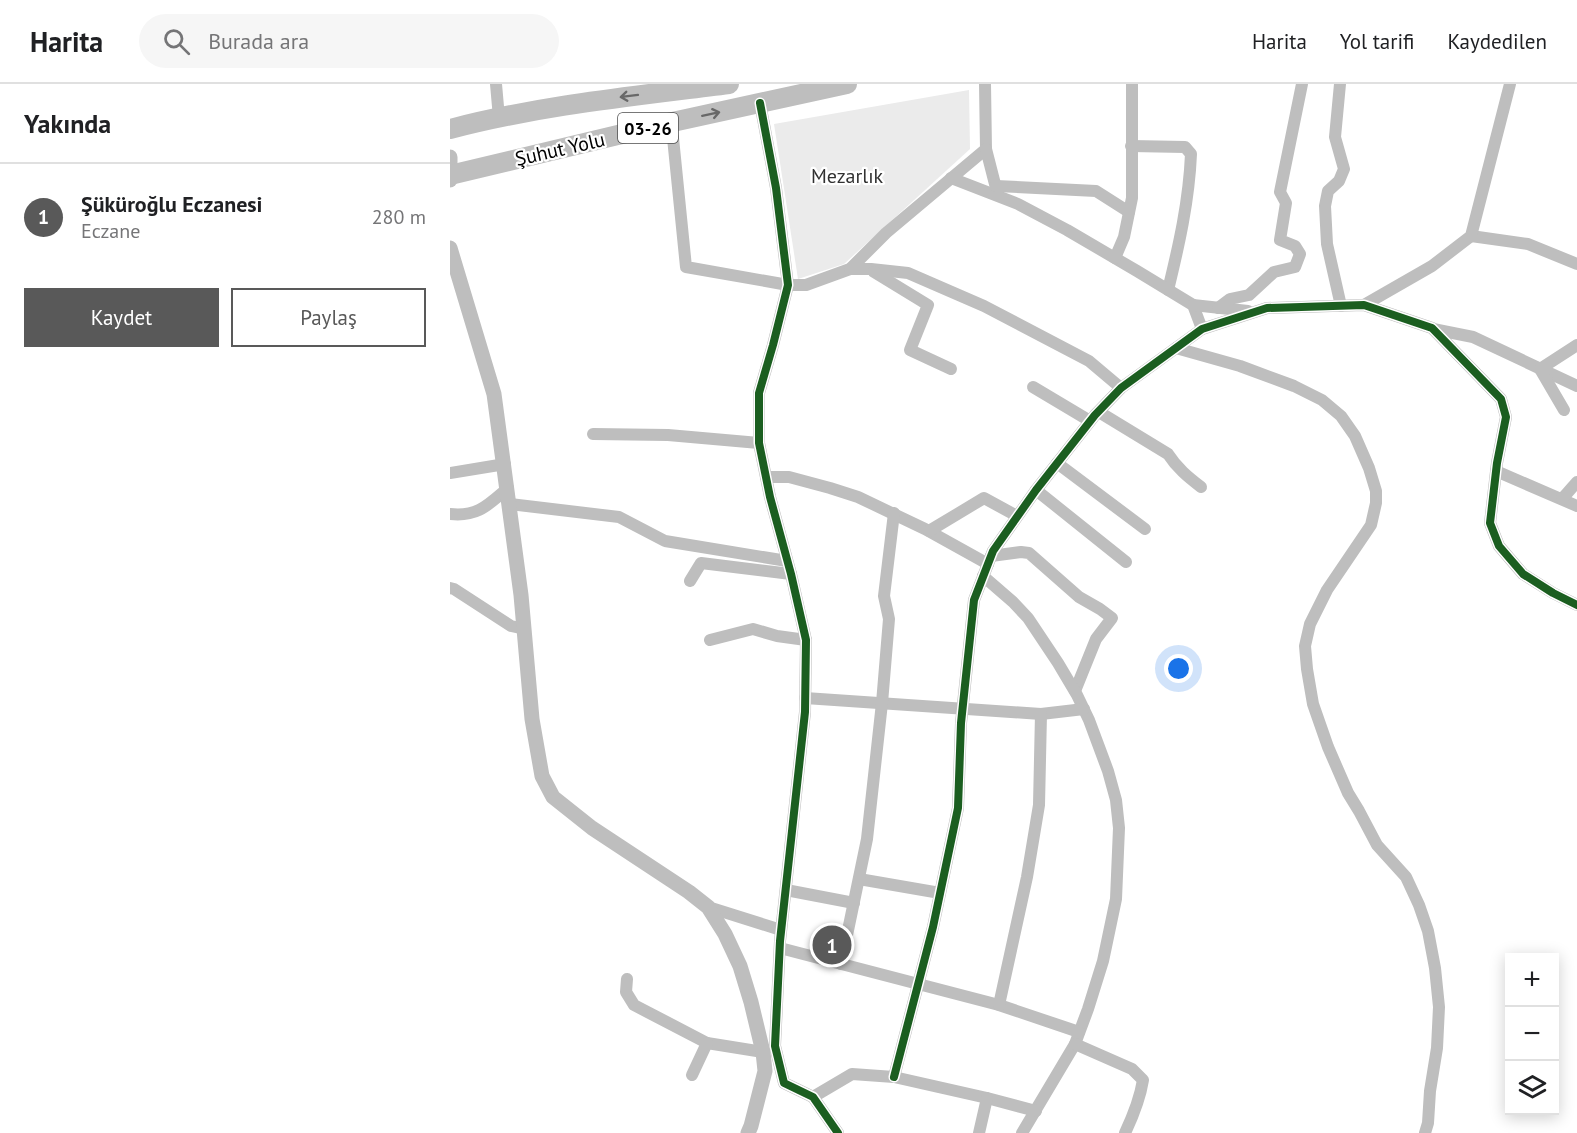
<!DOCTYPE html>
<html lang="tr">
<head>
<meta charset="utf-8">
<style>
  :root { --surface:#fff; --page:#f6f6f6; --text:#202124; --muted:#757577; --line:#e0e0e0; --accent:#595959 }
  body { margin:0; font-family:"PT Sans",sans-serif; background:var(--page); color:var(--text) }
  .controls { position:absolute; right:18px; bottom:18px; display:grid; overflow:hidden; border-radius:0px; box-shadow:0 3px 15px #0003 }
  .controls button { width:54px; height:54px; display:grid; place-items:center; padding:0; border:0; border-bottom:2px solid var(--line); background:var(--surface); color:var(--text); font:30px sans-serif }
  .you { position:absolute; left:729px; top:585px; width:21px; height:21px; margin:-15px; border:4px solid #fff; border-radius:50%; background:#1a73e8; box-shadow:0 0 0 9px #1a73e833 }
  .badge { display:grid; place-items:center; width:39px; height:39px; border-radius:50%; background:var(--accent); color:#fff; font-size:20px; font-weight:700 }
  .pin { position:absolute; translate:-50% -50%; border:3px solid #fff; box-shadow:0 2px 6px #0006 }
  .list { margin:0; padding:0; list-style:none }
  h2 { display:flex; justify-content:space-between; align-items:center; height:78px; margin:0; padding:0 24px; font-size:26px }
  h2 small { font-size:20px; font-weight:400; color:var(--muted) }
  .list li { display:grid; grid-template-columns:39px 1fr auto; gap:18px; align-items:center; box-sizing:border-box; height:108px; padding:0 24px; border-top:2px solid var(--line) }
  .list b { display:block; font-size:22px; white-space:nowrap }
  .list p { margin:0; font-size:20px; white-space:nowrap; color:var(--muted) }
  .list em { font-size:20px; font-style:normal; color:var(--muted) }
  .actions { display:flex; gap:12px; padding:18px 24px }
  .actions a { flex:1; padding:14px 0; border:2px solid var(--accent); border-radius:0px; text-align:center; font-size:21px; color:var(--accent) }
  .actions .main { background:var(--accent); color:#fff }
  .icon { flex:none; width:33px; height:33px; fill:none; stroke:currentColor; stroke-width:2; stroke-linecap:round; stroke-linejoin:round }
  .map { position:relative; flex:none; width:1127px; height:1049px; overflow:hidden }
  header { display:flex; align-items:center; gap:36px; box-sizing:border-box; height:84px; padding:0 30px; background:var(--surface); border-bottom:2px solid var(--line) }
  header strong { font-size:28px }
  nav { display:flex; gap:33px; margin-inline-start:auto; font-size:21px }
  .search { width:420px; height:54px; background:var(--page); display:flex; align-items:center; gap:15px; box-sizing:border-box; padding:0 21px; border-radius:33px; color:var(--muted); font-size:22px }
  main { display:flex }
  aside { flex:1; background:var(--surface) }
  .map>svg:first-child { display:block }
</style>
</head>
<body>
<header>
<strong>Harita</strong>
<div class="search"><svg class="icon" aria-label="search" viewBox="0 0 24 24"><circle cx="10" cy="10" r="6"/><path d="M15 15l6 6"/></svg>Burada ara</div>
<nav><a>Harita</a><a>Yol tarifi</a><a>Kaydedilen</a></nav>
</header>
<main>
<aside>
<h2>Yakında<small></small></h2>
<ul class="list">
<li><span class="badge">1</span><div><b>Şüküroğlu Eczanesi</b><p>Eczane</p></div><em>280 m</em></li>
</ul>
<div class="actions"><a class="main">Kaydet</a><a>Paylaş</a></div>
</aside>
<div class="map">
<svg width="1127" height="1049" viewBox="0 0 1127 1049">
  <rect width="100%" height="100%" fill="#fff"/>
  <path fill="#ebebeb" d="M519,6L520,65L394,180L348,195L324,40Z"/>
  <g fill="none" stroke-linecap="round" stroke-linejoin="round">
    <g stroke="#bebebe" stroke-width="12">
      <path d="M46,0L49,34"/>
      <path d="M890,0L885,53L894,85L889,97L878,107L875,122L877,160L891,222"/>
      <path d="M310,19L326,104L338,201L323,261L309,309V359L320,413L341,490L356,556L355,628L330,857L325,962L334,999L363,1013L388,1049"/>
      <path d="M218,39L223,54L236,183L338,201H356L400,185L436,149L536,65L535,0"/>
      <path d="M681,62L735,63L741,70C739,117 729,161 718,206"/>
      <path d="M536,65L547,108"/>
      <path d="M501,94L568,120L617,146L687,187L743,221L752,245"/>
      <path d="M546,102L646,107L679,128"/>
      <path d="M1021,152L1078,160L1127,180"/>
      <path d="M665,174L674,153L682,114V0"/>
      <path d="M400,185H421L458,189L534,222L639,277L671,304"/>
      <path d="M424,188L478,221L460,266L501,285"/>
      <path d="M743,221L798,227"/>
      <path d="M914,221L982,182L1021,152L1060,0"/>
      <path d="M768,224L780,215L799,211L824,188L845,183L850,170L845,162L830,156L836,119L830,108L852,0"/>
      <path d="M983,245L1023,253L1127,302"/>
      <path d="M726,264L790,282L844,302L872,316L891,332L905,352L919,384L926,407V419L921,441L877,506L860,540L855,562L857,585L863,620L878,663L898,709L909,727L927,761L956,793L969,821L978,847L985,884L989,923L987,964L980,1007L978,1039L975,1049"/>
      <path d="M583,303L640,337"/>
      <path d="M1114,326L1090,285L1127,261"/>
      <path d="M649,328L718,370C727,384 738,393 751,403"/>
      <path d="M143,350L218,351L309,359"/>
      <path d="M607,379L695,445"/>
      <path d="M1046,387L1127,422"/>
      <path d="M0,389L55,380"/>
      <path d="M316,393H339L380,404L408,413L475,445L538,480"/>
      <path d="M586,406L676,478"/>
      <path d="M1112,415L1127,398"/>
      <path d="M60,420L169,433L215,457L337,477"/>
      <path d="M0,430C28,433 38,421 58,404"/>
      <path d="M479,447L534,414L567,432"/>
      <path d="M541,472L571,468L579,469L629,513L650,525L662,534L646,555L625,607"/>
      <path d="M533,492L563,518L578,534L608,579L627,611L639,636L658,687L666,716L669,744L666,815L653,877L638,925L625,960L572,1049"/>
      <path d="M240,497L251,479L341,490"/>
      <path d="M0,504L4,505L61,542L75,545"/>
      <path d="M260,556L303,545L327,552L356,556"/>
      <path d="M355,614L591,630L634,625"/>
      <path d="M409,795L490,809"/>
      <path d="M336,806L404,819"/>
      <path d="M258,823L331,846"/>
      <path d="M330,864L549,921L629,948"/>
      <path d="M391,880L417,755L432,619L439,535L434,512L444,429"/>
      <path d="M177,895L176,908L184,921L257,959L313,968"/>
      <path d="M549,921L577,793L589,721L591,630"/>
      <path d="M625,960L682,985L693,996C690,1015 683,1032 675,1049"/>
      <path d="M242,991L257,959"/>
      <path d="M444,993L483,843L508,724L511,639L524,516L543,467L586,406L645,331L671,304L752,245L817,224L914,221L982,244L1051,315L1056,333L1047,379L1040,439L1049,462L1073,490L1103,509L1127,521"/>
      <path d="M363,1013L402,990L444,993L537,1014L586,1027"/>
      <path d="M529,1049L537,1014"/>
    </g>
    <g stroke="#bebebe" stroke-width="15">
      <path d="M0,73V96"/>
      <path d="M0,164L44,310L71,511L82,635L92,692L103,713L142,744L239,808L258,823L275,850L290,882L301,918L313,968L315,987L301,1042L298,1049"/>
    </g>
    <g stroke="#bebebe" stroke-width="20">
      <path d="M0,45C91,21 186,12 279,0"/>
      <path d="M0,91L218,39L397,0"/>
    </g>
    <g stroke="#fff" stroke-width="11">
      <g id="cycleway">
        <path d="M310,19L326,104L338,201L323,261L309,309V359L320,413L341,490L356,556L355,628L330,857L325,962L334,999L363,1013L388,1049"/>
        <path d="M444,993L483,843L508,724L511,639L524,516L543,467L586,406L645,331L671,304L752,245L817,224L914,221L982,244L1051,315L1056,333L1047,379L1040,439L1049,462L1073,490L1103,509L1127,521"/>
      </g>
    </g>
    <use href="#cycleway" stroke="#1b5e20" stroke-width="8"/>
  </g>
  <defs><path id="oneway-shaft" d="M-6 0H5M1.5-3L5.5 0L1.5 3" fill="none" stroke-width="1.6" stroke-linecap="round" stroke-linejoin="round" transform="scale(1.5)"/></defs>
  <g stroke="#686868">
    <use href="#oneway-shaft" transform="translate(179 12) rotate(173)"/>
    <use href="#oneway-shaft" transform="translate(261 30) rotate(-12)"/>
  </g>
  <g text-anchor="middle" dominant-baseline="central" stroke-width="4.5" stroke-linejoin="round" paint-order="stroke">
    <rect fill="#fff" stroke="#4c4c4c" stroke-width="1.5" x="168" y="29" width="60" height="30" rx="4.5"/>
    <g font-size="18" font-weight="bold" fill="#000">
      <text x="198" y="44">03-26</text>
    </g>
    <g font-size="20" fill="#000" stroke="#fff">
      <text transform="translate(110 65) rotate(-13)">Şuhut Yolu</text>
    </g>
    <g font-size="20" fill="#313131" stroke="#fff">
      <text x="397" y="92">Mezarlık</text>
    </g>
  </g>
</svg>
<div class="controls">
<button>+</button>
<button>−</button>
<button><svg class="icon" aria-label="layers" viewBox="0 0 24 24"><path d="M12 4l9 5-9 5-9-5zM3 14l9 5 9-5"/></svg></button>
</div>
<div class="you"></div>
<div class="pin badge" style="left:382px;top:861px">1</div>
</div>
</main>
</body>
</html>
